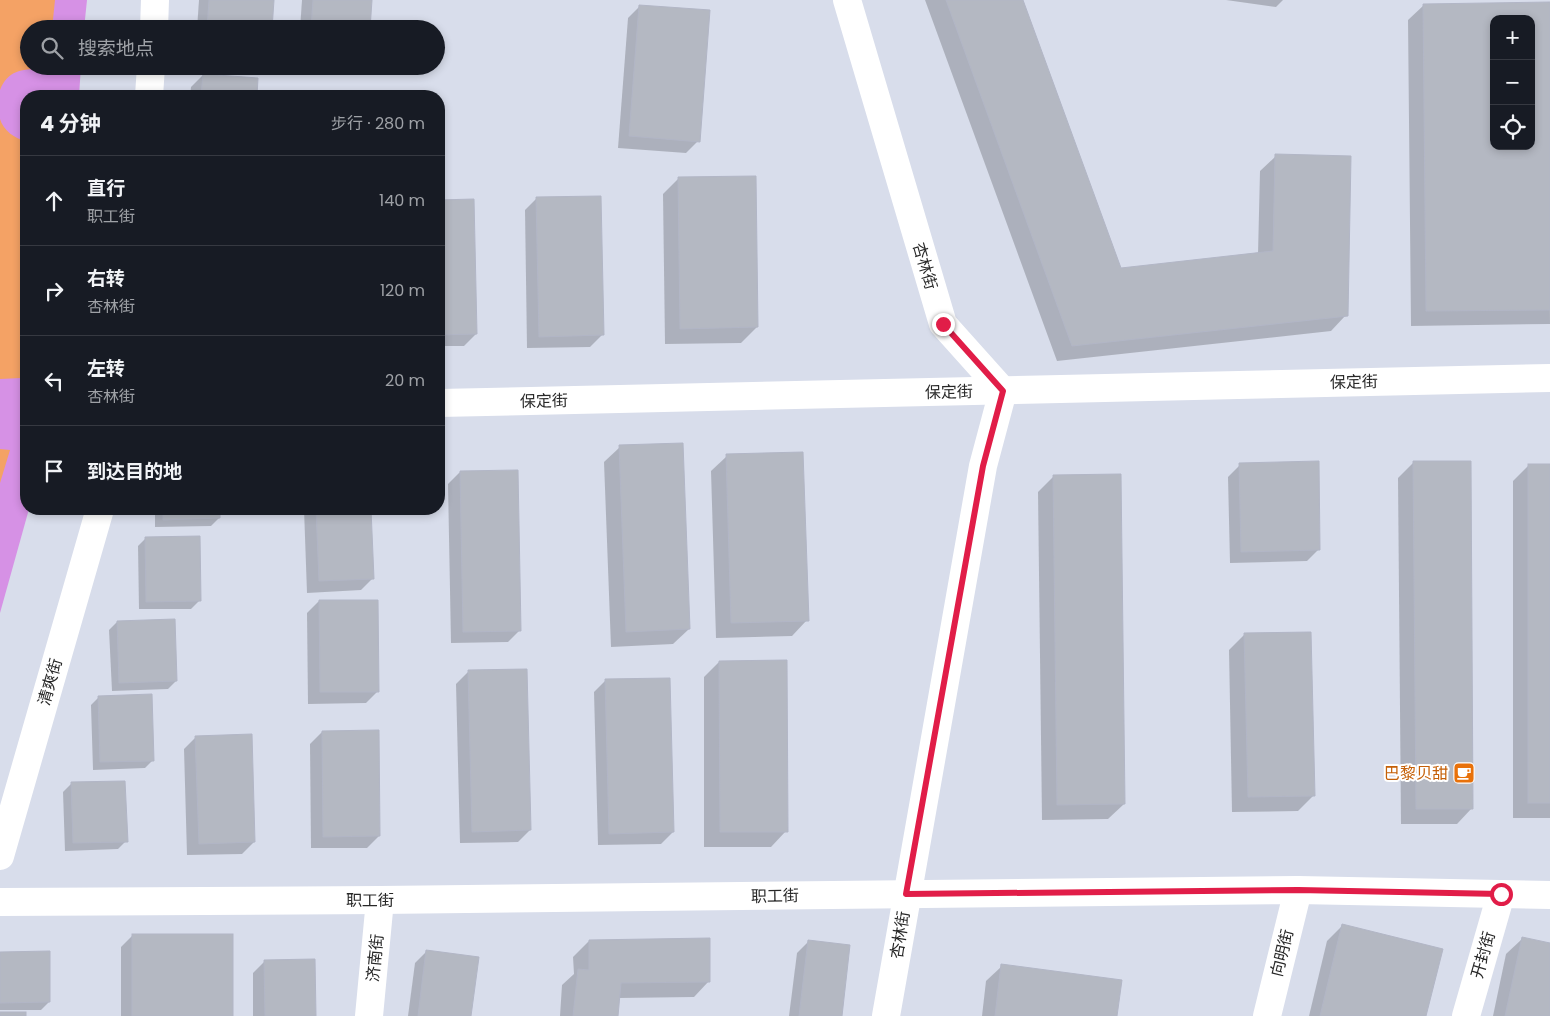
<!DOCTYPE html>
<html lang="zh">
<head>
<meta charset="utf-8">
<style>
  :root { --surface:#171b24; --page:#242831; --text:#f1f3f6; --muted:#9ea1a6; --line:#363941 }
  body { margin:0; font-family:Poppins,"Noto Sans SC",sans-serif; background:var(--page); color:var(--text) }
  .controls { position:absolute; right:15px; top:15px; display:grid; overflow:hidden; border-radius:10px; box-shadow:0 2px 8px #0003 }
  .controls button { width:45px; height:45px; display:grid; place-items:center; padding:0; border:0; border-bottom:1px solid var(--line); background:var(--surface); color:var(--text); font:25px sans-serif }
  .stop { position:absolute; width:15px; height:15px; margin:-11px; border:4px solid #e11d48; border-radius:50%; background:#fff }
  .stop.end { background:#e11d48; border-color:#fff; box-shadow:0 1px 5px #0008 }
  .list { margin:0; padding:0; list-style:none }
  h2 { display:flex; justify-content:space-between; align-items:center; height:65px; margin:0; padding:0 20px; font-size:21px }
  h2 small { font-size:16px; font-weight:400; color:var(--muted) }
  .list li { display:grid; grid-template-columns:32px 1fr auto; gap:15px; align-items:center; box-sizing:border-box; height:90px; padding:0 20px; border-top:1px solid var(--line) }
  .list b { display:block; font-size:19px; white-space:nowrap }
  .list p { margin:0; font-size:16px; white-space:nowrap; color:var(--muted) }
  .list em { font-size:16px; font-style:normal; color:var(--muted) }
  .icon { flex:none; width:28px; height:28px; fill:none; stroke:currentColor; stroke-width:2; stroke-linecap:round; stroke-linejoin:round }
  .map { position:relative; flex:none; width:1550px; height:1016px; overflow:hidden }
  .search { position:absolute; background:var(--surface); box-shadow:0 2px 8px #0003; left:20px; top:20px; width:425px; height:55px; display:flex; align-items:center; gap:12px; box-sizing:border-box; padding:0 18px; border-radius:28px; color:var(--muted); font-size:19px }
  .panel { position:absolute; background:var(--surface); box-shadow:0 2px 8px #0003; left:20px; top:90px; width:425px; height:425px; border-radius:20px }
  .map>svg:first-child { display:block }
</style>
</head>
<body>
<div class="map">
<svg width="1550" height="1016" viewBox="0 0 1550 1016">
  <rect width="100%" height="100%" fill="#d8ddeb"/>
  <path fill="#d691e5" d="M0,0H87L84,29H29V66H81L79,96H26V509H29L0,613Z"/>
  <g fill="#f4a265">
    <path d="M0,0H55L52,29H29V66H49V69C27,69 9,67 0,90Z"/>
    <path d="M0,119C3,130 15,139 26,141V323L21,378L0,379Z"/>
    <path d="M0,449L10,450L0,483Z"/>
  </g>
  <g fill="#0003" fill-rule="evenodd">
    <path d="M199,0H273L270,29H197Z"/>
    <path d="M302,0H371L369,29H300Z"/>
    <path d="M925,0H1022L1120,269L1258,254L1260,171L1276,156L1346,315L1331,331L1057,361Z"/>
    <path d="M1226,0H1283L1276,7Z"/>
    <path d="M1548,4L1550,324L1411,326L1408,20L1424,5ZM1494,19H1531V146H1494Z"/>
    <path d="M640,6L698,141L686,153L618,148L628,18Z"/>
    <path d="M203,75L257,79L256,96H190L191,87Z"/>
    <path d="M311,92L367,96H307Z"/>
    <path d="M679,178L757,327L741,343L665,344L663,194Z"/>
    <path d="M537,198L602,335L590,347L527,348L525,210Z"/>
    <path d="M439,201H473L476,334L464,346H439Z"/>
    <path d="M620,447L689,629L673,644L611,647L604,462Z"/>
    <path d="M727,456L807,620L792,636L716,638L711,471Z"/>
    <path d="M1413,463L1472,808L1457,824H1401L1398,478Z"/>
    <path d="M1240,465L1319,549L1307,561L1230,563L1228,477Z"/>
    <path d="M1528,466H1550V818H1513V481Z"/>
    <path d="M460,472L520,630L508,642L451,643L448,484Z"/>
    <path d="M1054,476L1124,804L1108,819L1042,820L1038,492Z"/>
    <path d="M155,509H219V518L211,526L155,527Z"/>
    <path d="M304,509H370L373,578L361,590L307,593Z"/>
    <path d="M146,538L199,601L191,609H139L138,546Z"/>
    <path d="M319,601L378,691L366,703L308,704L307,613Z"/>
    <path d="M117,622L176,681L168,689L112,691L109,630Z"/>
    <path d="M1245,634L1313,796L1298,811L1232,812L1229,650Z"/>
    <path d="M719,662L786,831L771,847H704V677Z"/>
    <path d="M468,672L530,830L518,842L460,843L456,684Z"/>
    <path d="M606,680L673,832L661,844L598,845L594,692Z"/>
    <path d="M99,697L153,760L145,768L93,770L91,705Z"/>
    <path d="M322,732L379,836L367,848H311L310,744Z"/>
    <path d="M196,737L254,842L242,854L187,855L184,749Z"/>
    <path d="M71,784L126,841L118,849L65,851L63,792Z"/>
    <path d="M1343,925L1425,1016H1309L1327,941Z"/>
    <path d="M133,935L232,1016H121V947Z"/>
    <path d="M1522,939L1550,945V1016H1493L1506,954Z"/>
    <path d="M589,941L709,981L694,997L619,998L617,1016H560L562,985L574,974L573,957Z"/>
    <path d="M809,941L841,1016H789L797,953Z"/>
    <path d="M427,951L470,1016H408L415,963Z"/>
    <path d="M0,953L49,1002L41,1010H0Z"/>
    <path d="M265,961L314,1016H253V973Z"/>
    <path d="M1002,966L1116,1016H982L986,981Z"/>
  </g>
  <g fill="#b4b8c2" stroke="#b2b6c6" fill-rule="evenodd">
    <path d="M209,0H274L272,29H207Z"/>
    <path d="M313,0H372L370,29H311Z"/>
    <path d="M946,0H1023L1121,268L1273,251L1275,154L1351,156L1348,316L1072,346Z"/>
    <path d="M1550,2V310L1426,311L1423,4ZM1494,19H1531V146H1494Z"/>
    <path d="M639,5L710,10L700,142L629,136Z"/>
    <path d="M203,74L258,78L257,96H201Z"/>
    <path d="M310,91L368,94V96H310Z"/>
    <path d="M756,176L758,327L680,329L678,177Z"/>
    <path d="M601,196L604,335L539,337L536,197Z"/>
    <path d="M474,199L477,334L439,335V200Z"/>
    <path d="M683,443L690,629L626,632L619,445Z"/>
    <path d="M803,452L809,621L731,623L726,454Z"/>
    <path d="M1319,461L1320,550L1241,552L1239,463Z"/>
    <path d="M1413,461H1471L1473,809H1416Z"/>
    <rect x="1528" y="464" width="22" height="339"/>
    <path d="M518,470L521,631L463,632L460,471Z"/>
    <path d="M1121,474L1125,804L1057,805L1053,475Z"/>
    <path d="M163,509H220V518L163,520Z"/>
    <path d="M316,509H371L374,579L319,581Z"/>
    <path d="M200,536L201,601L146,602L145,537Z"/>
    <path d="M319,600H378L379,692H320Z"/>
    <path d="M175,619L177,681L119,683L117,621Z"/>
    <path d="M1311,632L1315,796L1248,797L1244,633Z"/>
    <path d="M787,660L788,832H720L719,661Z"/>
    <path d="M527,669L531,830L472,832L468,670Z"/>
    <path d="M670,678L674,832L609,834L605,679Z"/>
    <path d="M152,694L154,761L100,762L98,696Z"/>
    <path d="M379,730L380,836L323,837L322,731Z"/>
    <path d="M252,734L255,842L199,844L195,736Z"/>
    <path d="M125,781L128,842L73,843L71,782Z"/>
    <path d="M1342,924L1443,949L1426,1016H1320Z"/>
    <rect x="132" y="934" width="101" height="82"/>
    <path d="M1522,937L1550,943V1016H1505Z"/>
    <path d="M710,938V982L621,983L618,1016H573L578,969L589,970V940Z"/>
    <path d="M808,940L850,945L842,1016H799Z"/>
    <path d="M426,950L479,957L471,1016H418Z"/>
    <path d="M50,951V1002L0,1003V952Z"/>
    <path d="M315,959L316,1016H265L264,960Z"/>
    <path d="M1001,964L1122,980L1117,1016H995Z"/>
    <rect x="0" y="1012" width="26" height="4"/>
  </g>
  <g fill="none" stroke-linecap="round" stroke-linejoin="round">
    <g stroke="#fff" stroke-width="28">
      <path d="M847,0L943,324L1003,391L983,466L886,1016"/>
      <path d="M154,29L155,0"/>
      <path d="M149,96L151,66"/>
      <path d="M439,403L1550,378"/>
      <path d="M0,856L100,509"/>
      <path d="M0,902L380,900L1298,890L1550,895"/>
      <path d="M369,1016L380,900"/>
      <path d="M1267,1016L1298,890"/>
      <path d="M1466,1016L1501,894"/>
    </g>
  </g>
  <g fill="none" stroke-linecap="round" stroke-linejoin="round">
    <path stroke="#e11d48" stroke-width="6" d="M943,324L1003,391L983,466L906,894L1298,890L1501,894"/>
  </g>
  <defs>
    <g id="cafe-square" transform="scale(1.125)"><rect x="-9" y="-9" width="18" height="18" rx="4" fill="#e8710a" stroke="#fff"/><path d="M-5.5-4.5H6V0H3Q3 3.5 0 3.5H-2.5Q-5.5 3.5-5.5 0ZM3-3.2v2h1.7v-2ZM-6 4.5H4V6H-6Z" fill="#fff"/></g>
  </defs>
  <g fill-rule="evenodd">
    <use href="#cafe-square" x="1464" y="773"/>
  </g>
  <g text-anchor="middle" dominant-baseline="central" stroke-width="4" stroke-linejoin="round" paint-order="stroke">
    <g font-size="16" fill="#282828" stroke="#fff">
      <text transform="translate(925 266) rotate(74)">杏林街</text>
      <text transform="translate(1354 382) rotate(-1)">保定街</text>
      <text transform="translate(949 392) rotate(-1)">保定街</text>
      <text transform="translate(544 401) rotate(-1)">保定街</text>
      <text transform="translate(50 682) rotate(-74)">清爽街</text>
      <text transform="translate(775 896) rotate(-1)">职工街</text>
      <text x="370" y="900">职工街</text>
      <text transform="translate(900 935) rotate(-81)">杏林街</text>
      <text transform="translate(1282 953) rotate(-76)">向明街</text>
      <text transform="translate(1483 955) rotate(-74)">开封街</text>
      <text transform="translate(375 958) rotate(-84)">济南街</text>
    </g>
    <g font-size="16" fill="#c56008" stroke="#fff" text-anchor="end">
      <text x="1448" y="773">巴黎贝甜</text>
    </g>
  </g>
</svg>
<div class="controls">
<button>+</button>
<button>−</button>
<button><svg class="icon" aria-label="locate" viewBox="0 0 24 24"><circle cx="12" cy="12" r="6"/><path d="M12 2v4M12 18v4M2 12h4M18 12h4"/></svg></button>
</div>
<div class="stop" style="left:1501px;top:894px"></div>
<div class="stop end" style="left:943px;top:324px"></div>
<div class="search"><svg class="icon" aria-label="search" viewBox="0 0 24 24"><circle cx="10" cy="10" r="6"/><path d="M15 15l6 6"/></svg>搜索地点</div>
<section class="panel">
<h2>4 分钟<small>步行 · 280 m</small></h2>
<ul class="list">
<li><svg class="icon" aria-label="ahead" viewBox="0 0 24 24"><path d="M12 20V5M6 11l6-6 6 6"/></svg><div><b>直行</b><p>职工街</p></div><em>140 m</em></li>
<li><svg class="icon" aria-label="right" viewBox="0 0 24 24"><path d="M7 20v-9h11M14 6l5 5-5 5"/></svg><div><b>右转</b><p>杏林街</p></div><em>120 m</em></li>
<li><svg class="icon" aria-label="left" viewBox="0 0 24 24"><path d="M17 20v-9H6M10 6l-5 5 5 5"/></svg><div><b>左转</b><p>杏林街</p></div><em>20 m</em></li>
<li><svg class="icon" aria-label="arrive" viewBox="0 0 24 24"><path d="M6 21V4h12l-3 4 3 4H6"/></svg><div><b>到达目的地</b></div></li>
</ul>
</section>
</div>
</body>
</html>
